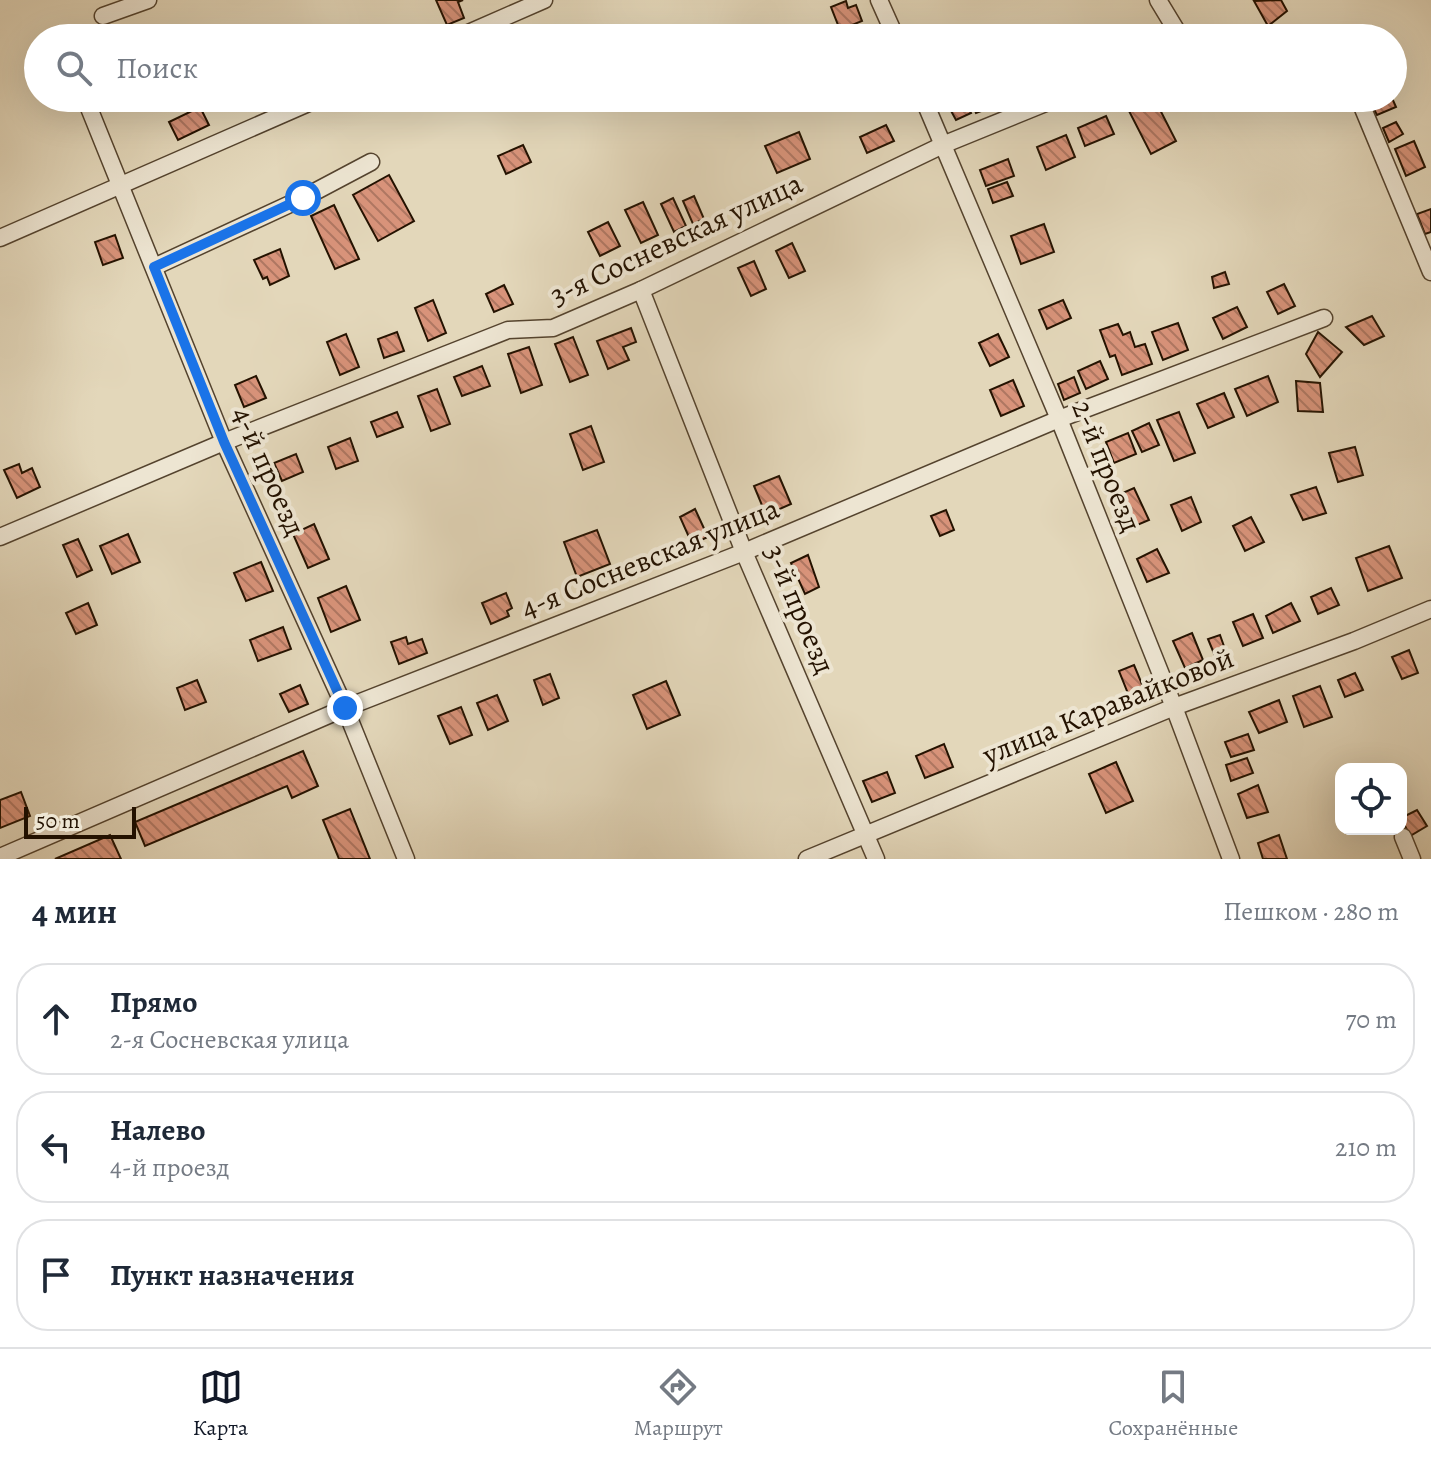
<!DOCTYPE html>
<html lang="ru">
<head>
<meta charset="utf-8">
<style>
  :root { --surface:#fff; --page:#f2f2f3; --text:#1f2937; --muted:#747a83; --line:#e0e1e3; --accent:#111827 }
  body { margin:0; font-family:Alegreya,serif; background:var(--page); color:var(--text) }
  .controls { position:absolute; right:24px; bottom:24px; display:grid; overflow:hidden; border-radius:16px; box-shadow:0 8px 32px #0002 }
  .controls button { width:72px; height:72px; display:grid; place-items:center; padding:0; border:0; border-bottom:2px solid var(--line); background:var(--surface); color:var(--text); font:40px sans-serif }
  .scale { position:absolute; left:24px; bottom:20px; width:112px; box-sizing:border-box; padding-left:8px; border:4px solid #241200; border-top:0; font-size:22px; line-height:28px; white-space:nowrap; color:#241200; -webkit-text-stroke:6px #ede5d2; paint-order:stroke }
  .stop { position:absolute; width:24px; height:24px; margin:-18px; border:6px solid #1a73e8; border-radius:50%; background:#fff }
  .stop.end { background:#1a73e8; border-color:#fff; box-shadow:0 2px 8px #0008 }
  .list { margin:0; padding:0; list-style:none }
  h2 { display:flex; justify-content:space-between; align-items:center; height:104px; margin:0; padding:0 32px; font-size:34px }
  h2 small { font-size:26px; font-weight:400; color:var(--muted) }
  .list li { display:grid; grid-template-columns:52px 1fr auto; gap:24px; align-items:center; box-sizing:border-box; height:112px; margin:0 16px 16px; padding:0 16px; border:2px solid var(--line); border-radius:32px }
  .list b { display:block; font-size:30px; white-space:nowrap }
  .list p { margin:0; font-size:26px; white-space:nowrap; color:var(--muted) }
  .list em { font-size:26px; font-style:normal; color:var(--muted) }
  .icon { flex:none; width:44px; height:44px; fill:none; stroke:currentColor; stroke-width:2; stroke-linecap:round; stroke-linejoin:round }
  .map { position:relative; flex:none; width:1431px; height:859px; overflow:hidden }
  .search { position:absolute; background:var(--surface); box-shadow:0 8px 32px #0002; left:24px; right:24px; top:24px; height:88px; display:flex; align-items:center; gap:20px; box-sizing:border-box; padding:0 28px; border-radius:44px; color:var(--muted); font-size:30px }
  .sheet { height:488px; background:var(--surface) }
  nav { display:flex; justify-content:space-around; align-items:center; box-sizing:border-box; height:112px; border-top:2px solid var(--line); background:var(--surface); font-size:22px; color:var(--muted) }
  nav a { display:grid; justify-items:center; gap:4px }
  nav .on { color:var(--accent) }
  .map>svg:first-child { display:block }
</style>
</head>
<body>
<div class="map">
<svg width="1431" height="859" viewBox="0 0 1431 859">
  <defs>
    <pattern id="building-back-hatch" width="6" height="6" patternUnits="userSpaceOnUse" patternTransform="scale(2)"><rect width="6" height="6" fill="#d8937a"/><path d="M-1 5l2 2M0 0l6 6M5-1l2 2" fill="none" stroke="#af7762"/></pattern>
  </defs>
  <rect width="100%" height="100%" fill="#e3d7ba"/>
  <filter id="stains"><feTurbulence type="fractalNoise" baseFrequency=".0025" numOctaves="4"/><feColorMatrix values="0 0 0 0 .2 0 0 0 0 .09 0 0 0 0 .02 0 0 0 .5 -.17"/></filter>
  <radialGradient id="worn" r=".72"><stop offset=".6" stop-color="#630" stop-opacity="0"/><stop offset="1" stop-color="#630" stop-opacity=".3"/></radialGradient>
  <g fill="url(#building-back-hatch)" stroke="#241200" stroke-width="2">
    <path d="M436,0H463L458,2L464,18L447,25Z"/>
    <path d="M1281,0L1287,11L1268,26L1254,1Z"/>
    <path d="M846,1L848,8L856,5L862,21L840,30L831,7Z"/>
    <path d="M944,98H963L971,113L956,120Z"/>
    <path d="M970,98H995L998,105L976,113Z"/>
    <path d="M1154,98L1176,141L1151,154L1129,111Z"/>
    <path d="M1368,98H1392L1396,107L1377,115Z"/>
    <path d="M200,107L209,125L178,140L169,122Z"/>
    <path d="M1106,116L1114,134L1085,146L1078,128Z"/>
    <path d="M1396,122L1403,134L1389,142L1383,128Z"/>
    <path d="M886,125L894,141L867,153L860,137Z"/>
    <path d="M799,132L810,159L777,173L765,146Z"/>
    <path d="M1066,135L1075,157L1046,170L1037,147Z"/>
    <path d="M1414,141L1425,167L1406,176L1395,149Z"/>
    <path d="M523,145L531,162L506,174L498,156Z"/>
    <path d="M1008,159L1014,176L986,186L980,170Z"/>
    <path d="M389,175L414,221L378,241L353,195Z"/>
    <path d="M1007,182L1013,196L993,203L988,189Z"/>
    <path d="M694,196L704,219L693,224L683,201Z"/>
    <path d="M673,198L686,226L674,232L661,204Z"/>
    <path d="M643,202L658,235L641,243L625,210Z"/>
    <path d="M334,205L359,259L335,269L311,216Z"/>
    <path d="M1431,209V232L1425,234L1417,214Z"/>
    <path d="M608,222L620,246L600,256L588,232Z"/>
    <path d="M1044,224L1054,252L1021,264L1011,236Z"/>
    <path d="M115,235L123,258L103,265L95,242Z"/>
    <path d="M792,243L805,271L789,278L776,251Z"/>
    <path d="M280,249L289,276L270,285L267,277L263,279L254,260Z"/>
    <path d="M754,261L766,289L751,296L738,268Z"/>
    <path d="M1225,272L1229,284L1214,288L1212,277Z"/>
    <path d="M1284,284L1295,306L1278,314L1267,292Z"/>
    <path d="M504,285L513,304L494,312L486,294Z"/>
    <path d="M433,300L446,333L428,341L415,308Z"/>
    <path d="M1063,300L1071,318L1047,329L1039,310Z"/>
    <path d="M1237,307L1247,327L1223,339L1213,318Z"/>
    <path d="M1372,316L1384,336L1364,345L1346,327Z"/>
    <path d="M1178,323L1188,350L1163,360L1152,332Z"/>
    <path d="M1118,324L1123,335L1130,332L1135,347L1145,344L1152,364L1122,375L1115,355L1110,357L1100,330Z"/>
    <path d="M631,328L636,342L623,347L629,360L608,369L597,341Z"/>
    <path d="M397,332L404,351L384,358L378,339Z"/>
    <path d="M1318,332L1342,352L1320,377L1306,354Z"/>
    <path d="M346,334L359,367L340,375L327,342Z"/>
    <path d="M998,334L1009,357L990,366L979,343Z"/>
    <path d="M573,337L588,375L570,382L555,344Z"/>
    <path d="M529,347L542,385L521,393L508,354Z"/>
    <path d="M1100,361L1108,379L1086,389L1078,371Z"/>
    <path d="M482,366L490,386L462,396L454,377Z"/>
    <path d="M256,376L266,398L244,407L235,385Z"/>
    <path d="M1268,376L1278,402L1247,416L1235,389Z"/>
    <path d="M1074,377L1080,393L1064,400L1058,384Z"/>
    <path d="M1013,380L1024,406L1001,416L990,390Z"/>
    <path d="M1296,381L1320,383L1323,412L1298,411Z"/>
    <path d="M437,389L450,424L431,431L418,396Z"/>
    <path d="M1224,393L1234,417L1208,428L1197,404Z"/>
    <path d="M397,412L403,427L377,437L371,422Z"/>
    <path d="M1179,412L1195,453L1174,461L1157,420Z"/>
    <path d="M1149,423L1159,445L1142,452L1132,431Z"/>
    <path d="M591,426L604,462L583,470L570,434Z"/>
    <path d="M1128,433L1136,454L1114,463L1106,442Z"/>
    <path d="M350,438L358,461L336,469L328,447Z"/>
    <path d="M1355,447L1363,475L1338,482L1329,453Z"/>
    <path d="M296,454L303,472L282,481L274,463Z"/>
    <path d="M19,464L22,473L32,468L40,487L17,498L4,470Z"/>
    <path d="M779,476L791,504L766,515L754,486Z"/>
    <path d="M1316,487L1326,513L1303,520L1291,495Z"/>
    <path d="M1134,488L1149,520L1123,531L1109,499Z"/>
    <path d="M1191,497L1201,522L1182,531L1171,505Z"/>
    <path d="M695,509L708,537L692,544L680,517Z"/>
    <path d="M946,510L954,530L940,536L931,516Z"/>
    <path d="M1251,517L1264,542L1245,551L1233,526Z"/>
    <path d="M314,524L329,559L308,568L293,534Z"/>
    <path d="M597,530L610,564L577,577L564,542Z"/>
    <path d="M128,534L140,562L112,574L100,546Z"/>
    <path d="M78,539L92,570L77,577L63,545Z"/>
    <path d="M1389,546L1402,578L1368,591L1356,558Z"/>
    <path d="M1157,549L1169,573L1147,582L1137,559Z"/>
    <path d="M808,555L819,587L805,594L791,563Z"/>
    <path d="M261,562L273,591L246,601L234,573Z"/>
    <path d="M346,586L360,620L331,632L318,598Z"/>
    <path d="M1331,588L1339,605L1318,614L1311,597Z"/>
    <path d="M506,593L512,608L507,611L509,616L491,624L482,603Z"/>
    <path d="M88,603L97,625L76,634L66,613Z"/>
    <path d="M1291,603L1300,621L1273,633L1266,616Z"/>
    <path d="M1253,614L1263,638L1243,646L1233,622Z"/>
    <path d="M283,627L291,649L258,661L250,640Z"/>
    <path d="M1192,633L1203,660L1185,668L1173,641Z"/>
    <path d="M1220,635L1226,652L1215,656L1208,639Z"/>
    <path d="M406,637L408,644L422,639L427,653L399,664L391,642Z"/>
    <path d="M1409,650L1418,673L1402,679L1392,657Z"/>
    <path d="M1134,665L1144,689L1129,696L1119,671Z"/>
    <path d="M1355,673L1363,690L1345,697L1338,680Z"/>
    <path d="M550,674L559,698L543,705L534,680Z"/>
    <path d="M197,680L206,702L185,710L177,688Z"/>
    <path d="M666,681L680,715L647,729L633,695Z"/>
    <path d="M300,685L308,704L289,712L280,694Z"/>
    <path d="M1320,686L1332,717L1304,727L1293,696Z"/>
    <path d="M497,695L508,721L488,730L477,703Z"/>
    <path d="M1279,700L1287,722L1259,733L1249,712Z"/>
    <path d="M461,707L472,735L450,744L438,716Z"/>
    <path d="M1248,734L1254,750L1231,757L1225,742Z"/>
    <path d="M944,744L953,767L925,778L916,756Z"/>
    <path d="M303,751L318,786L292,798L287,786L145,846L135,822Z"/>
    <path d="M1247,758L1253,773L1231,781L1226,765Z"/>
    <path d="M1116,762L1133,801L1106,813L1089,774Z"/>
    <path d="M887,772L895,793L872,802L863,781Z"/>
    <path d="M1258,785L1268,812L1247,818L1238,794Z"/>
    <path d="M21,792L30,816L0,828V800Z"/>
    <path d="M350,809L370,859H339L323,820Z"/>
    <path d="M1417,810L1427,826L1410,836L1401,818Z"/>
    <path d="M110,835L121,859H55Z"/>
    <path d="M1279,835L1287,859H1263L1258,843Z"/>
  </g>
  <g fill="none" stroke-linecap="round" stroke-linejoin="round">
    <g stroke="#54432e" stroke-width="19">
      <g id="minor">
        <path d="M879,0L896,38"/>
        <path d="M1158,0L1181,38"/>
        <path d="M103,16L148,0"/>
        <path d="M457,38L544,0"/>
        <path d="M923,98L1059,419L1174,707L1231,859"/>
        <path d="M1359,99L1431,272"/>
        <path d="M87,103L224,442L345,708L406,859"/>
        <path d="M0,238L320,98"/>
        <path d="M154,267L303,198L371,162"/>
        <path d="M641,290L744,552L876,859"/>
        <path d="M0,537L224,442L508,330L553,328L641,290L945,144L1058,98"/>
        <path d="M1403,837L1412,859"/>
        <path d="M0,857L345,708L744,552L1059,419L1324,318"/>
        <path d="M807,859L1174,707L1354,641L1431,609"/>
      </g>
    </g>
    <use href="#minor" stroke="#ede5d2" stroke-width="16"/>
  </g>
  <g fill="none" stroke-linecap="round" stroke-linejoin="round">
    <path stroke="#1a73e8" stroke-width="10" d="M303,198L154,267L224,442L345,708"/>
  </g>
  <g text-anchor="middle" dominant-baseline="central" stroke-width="8" stroke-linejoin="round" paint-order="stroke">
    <g font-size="30" fill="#241200" stroke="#ede5d2">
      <text transform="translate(676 239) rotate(-25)">3-я Сосневская улица</text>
      <text transform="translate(1107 466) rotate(68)">2-й проезд</text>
      <text transform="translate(269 471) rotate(66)">4-й проезд</text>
      <text transform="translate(650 558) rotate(-22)">4-я Сосневская улица</text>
      <text transform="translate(800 609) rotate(67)">3-й проезд</text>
      <text transform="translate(1108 706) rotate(-22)">улица Каравайковой</text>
    </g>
  </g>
  <rect width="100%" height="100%" filter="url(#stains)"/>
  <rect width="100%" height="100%" fill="url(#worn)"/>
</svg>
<div class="controls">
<button><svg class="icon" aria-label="locate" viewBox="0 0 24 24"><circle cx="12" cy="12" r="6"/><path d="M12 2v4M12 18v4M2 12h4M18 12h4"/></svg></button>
</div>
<div class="scale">50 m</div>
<div class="stop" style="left:303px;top:198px"></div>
<div class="stop end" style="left:345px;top:708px"></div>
<div class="search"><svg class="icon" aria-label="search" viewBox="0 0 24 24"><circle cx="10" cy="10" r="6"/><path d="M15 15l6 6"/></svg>Поиск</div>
</div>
<section class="sheet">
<h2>4 мин<small>Пешком · 280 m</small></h2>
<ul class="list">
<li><svg class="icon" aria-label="ahead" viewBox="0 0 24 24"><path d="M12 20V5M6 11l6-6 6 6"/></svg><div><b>Прямо</b><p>2-я Сосневская улица</p></div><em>70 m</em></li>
<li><svg class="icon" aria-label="left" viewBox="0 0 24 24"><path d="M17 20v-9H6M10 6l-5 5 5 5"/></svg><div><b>Налево</b><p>4-й проезд</p></div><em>210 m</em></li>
<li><svg class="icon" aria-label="arrive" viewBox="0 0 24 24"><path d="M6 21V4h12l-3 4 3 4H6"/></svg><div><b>Пункт назначения</b></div></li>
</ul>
</section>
<nav>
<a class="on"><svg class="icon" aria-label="map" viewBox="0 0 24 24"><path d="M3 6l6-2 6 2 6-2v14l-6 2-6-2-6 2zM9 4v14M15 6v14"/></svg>Карта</a>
<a><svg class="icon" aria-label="directions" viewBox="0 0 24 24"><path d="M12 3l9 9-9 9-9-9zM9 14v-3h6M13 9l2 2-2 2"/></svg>Маршрут</a>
<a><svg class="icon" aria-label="saved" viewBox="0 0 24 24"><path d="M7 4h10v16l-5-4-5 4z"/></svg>Сохранённые</a>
</nav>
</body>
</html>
